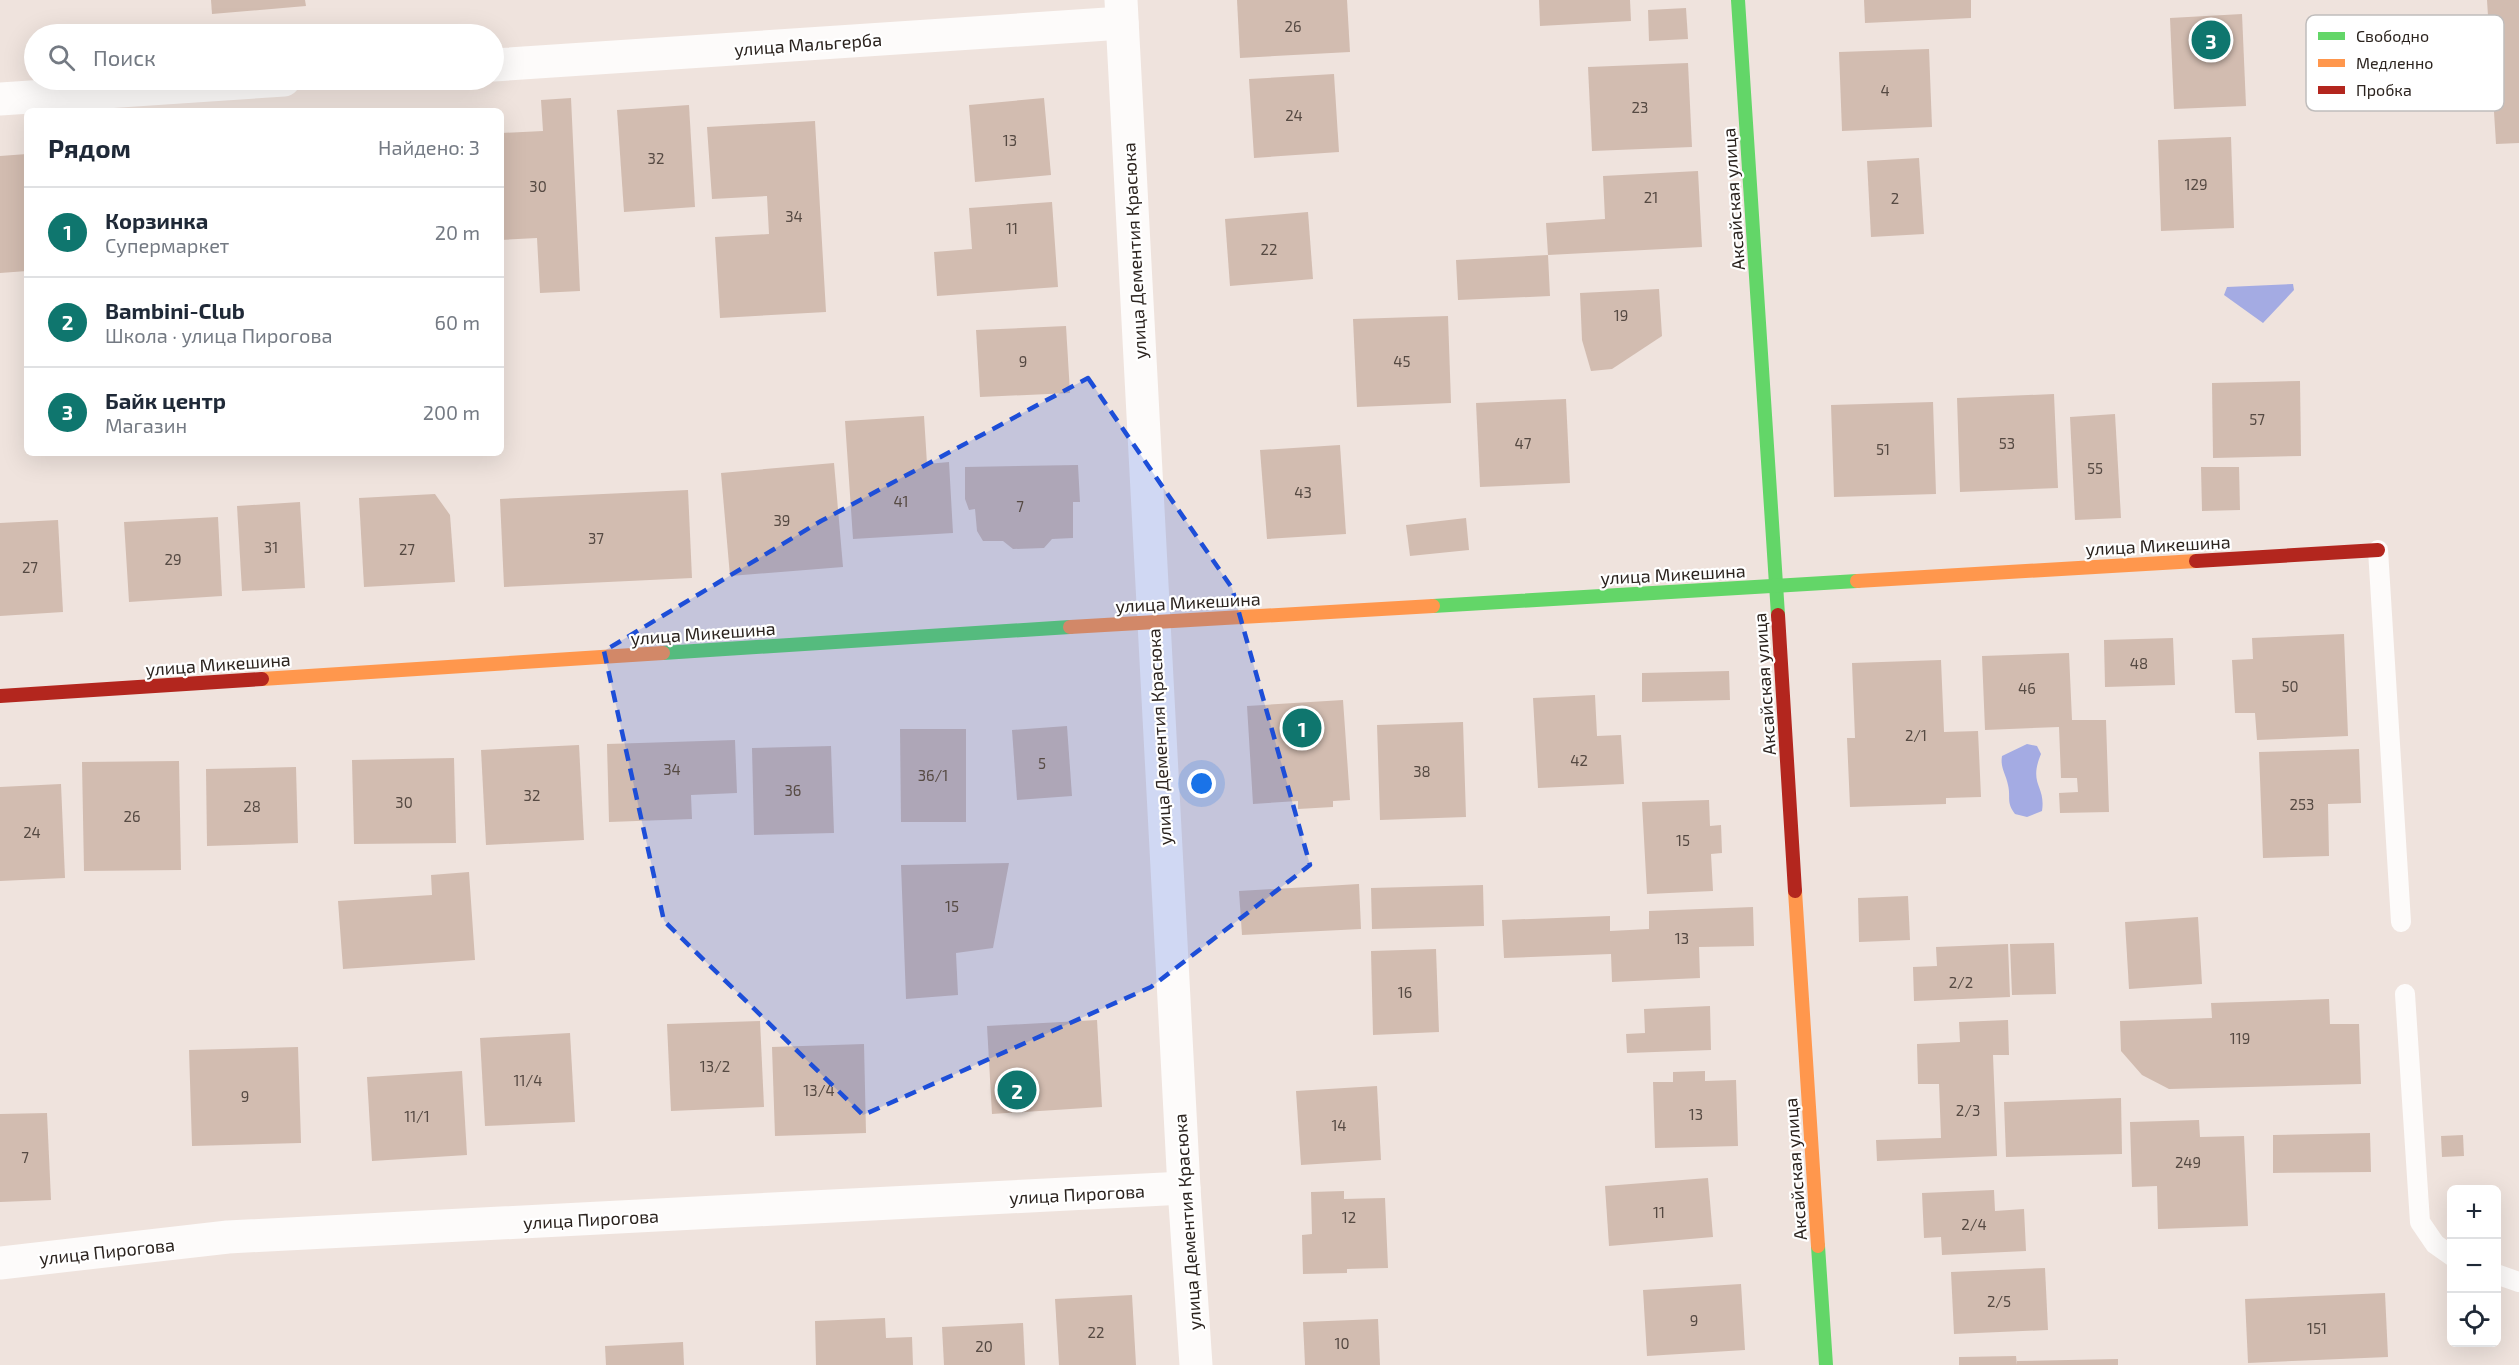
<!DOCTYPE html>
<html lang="ru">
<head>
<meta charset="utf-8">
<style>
  :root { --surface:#fff; --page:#f6f6f7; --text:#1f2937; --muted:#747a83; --line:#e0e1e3; --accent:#0f766e }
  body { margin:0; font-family:"Exo 2",sans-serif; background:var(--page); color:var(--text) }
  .controls { position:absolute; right:18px; bottom:18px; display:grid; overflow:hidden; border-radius:9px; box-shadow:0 6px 24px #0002 }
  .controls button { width:54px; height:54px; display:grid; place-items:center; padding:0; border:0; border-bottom:2px solid var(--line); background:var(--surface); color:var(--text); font:30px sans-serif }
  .you { position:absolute; left:1202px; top:784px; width:21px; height:21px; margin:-15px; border:4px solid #fff; border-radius:50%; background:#1a73e8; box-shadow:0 0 0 9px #1a73e833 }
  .badge { display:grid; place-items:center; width:39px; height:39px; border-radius:50%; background:var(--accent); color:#fff; font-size:20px; font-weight:700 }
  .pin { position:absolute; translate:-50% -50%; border:3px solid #fff; box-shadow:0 2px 6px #0006 }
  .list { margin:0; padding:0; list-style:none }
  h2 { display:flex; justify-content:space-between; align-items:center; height:78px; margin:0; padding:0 24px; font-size:26px }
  h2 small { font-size:20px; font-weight:400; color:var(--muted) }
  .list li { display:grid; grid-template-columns:39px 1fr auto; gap:18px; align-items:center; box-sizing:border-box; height:90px; padding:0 24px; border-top:2px solid var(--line) }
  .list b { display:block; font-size:22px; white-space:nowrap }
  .list p { margin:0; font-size:20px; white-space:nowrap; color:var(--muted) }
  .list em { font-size:20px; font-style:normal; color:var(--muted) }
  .icon { flex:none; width:33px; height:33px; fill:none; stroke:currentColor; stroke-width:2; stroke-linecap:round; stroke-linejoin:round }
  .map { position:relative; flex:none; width:2519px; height:1365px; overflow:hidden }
  .search { position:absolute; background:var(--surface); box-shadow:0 6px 24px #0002; left:24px; top:24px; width:480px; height:66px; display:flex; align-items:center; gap:15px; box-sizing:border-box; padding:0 21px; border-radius:33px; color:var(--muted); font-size:22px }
  .panel { position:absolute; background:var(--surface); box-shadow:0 6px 24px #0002; left:24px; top:108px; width:480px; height:348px; border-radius:9px }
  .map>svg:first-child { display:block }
</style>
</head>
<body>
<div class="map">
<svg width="2519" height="1365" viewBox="0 0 2519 1365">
  <rect width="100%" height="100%" fill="#efe3dd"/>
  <g fill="#a4abe3">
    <path d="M2293,284L2294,290L2263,323L2224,295L2227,287Z"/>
    <path d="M2027,744L2037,746L2041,754C2028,785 2046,785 2042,811L2027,817L2015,814C2006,802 2011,798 2008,785C2006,774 2000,768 2002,756Z"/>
  </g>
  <g fill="#d2bcb0">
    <path d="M211,0H305L306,6L212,14Z"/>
    <path d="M1237,0H1347L1350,52L1240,58Z"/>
    <path d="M1539,0H1630L1631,21L1540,26Z"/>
    <path d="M1864,0H1971V18L1865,23Z"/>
    <path d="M2487,0H2519V143L2496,144Z"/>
    <path d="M1686,8L1688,39L1649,41L1648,10Z"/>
    <path d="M2242,14L2246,106L2174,109L2170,18Z"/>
    <path d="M1929,49L1932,127L1842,131L1839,52Z"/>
    <path d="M1688,63L1692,147L1592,151L1588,67Z"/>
    <path d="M1334,74L1339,152L1254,158L1249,79Z"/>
    <path d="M571,98L580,291L540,293L537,238L501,240V133L543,131L541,100Z"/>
    <path d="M1044,98L1051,175L975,182L969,105Z"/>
    <path d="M689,105L695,207L624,212L617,110Z"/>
    <path d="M815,121L826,312L720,318L715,237L769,234L767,196L712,199L707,127Z"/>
    <path d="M2231,137L2234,228L2161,231L2158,140Z"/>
    <path d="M27,154V271L0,273V156Z"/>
    <path d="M1919,158L1924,234L1871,237L1867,161Z"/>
    <path d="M1698,171L1702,247L1548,255L1550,296L1458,300L1456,260L1548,255L1546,223L1605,219L1603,176Z"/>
    <path d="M1052,202L1058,287L937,296L934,252L972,249L969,208Z"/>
    <path d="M1308,212L1313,279L1230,286L1225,219Z"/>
    <path d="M1659,289L1662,336L1612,369L1591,371L1582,340L1580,293Z"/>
    <path d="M1448,316L1451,403L1357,407L1353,319Z"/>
    <path d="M1066,326L1070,393L980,397L976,330Z"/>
    <path d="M2300,381L2301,456L2213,458L2212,383Z"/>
    <path d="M2054,394L2058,488L1960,492L1957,398Z"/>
    <path d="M1566,399L1570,483L1480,487L1476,403Z"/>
    <path d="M1933,402L1936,494L1834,497L1831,405Z"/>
    <path d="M2115,414L2121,518L2075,520L2070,417Z"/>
    <path d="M924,416L927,464L949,462L953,533L853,539L845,421Z"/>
    <path d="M1340,445L1346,534L1267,539L1260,450Z"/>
    <path d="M834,463L843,567L730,576L721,473Z"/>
    <path d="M1078,465L1080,502H1073V538L1052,539L1044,548L1013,549L1003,541H983L977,531L975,509L969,510L965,499V467Z"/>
    <path d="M2201,467H2239L2240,510L2202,511Z"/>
    <path d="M688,490L692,578L504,587L500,499Z"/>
    <path d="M435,494L450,515L455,582L364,587L359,498Z"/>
    <path d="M300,502L305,588L242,591L237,506Z"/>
    <path d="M218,517L222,596L129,602L124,522Z"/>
    <path d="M1466,518L1469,550L1410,556L1406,525Z"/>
    <path d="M58,520L63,612L0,616V523Z"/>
    <path d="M2344,634L2348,736L2257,740L2255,713H2235L2232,660L2253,659L2252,638Z"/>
    <path d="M2173,638L2175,685L2105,687L2104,640Z"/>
    <path d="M2069,653L2072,720H2106L2109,812L2060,813L2059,793L2078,792L2077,778H2061L2059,727L1985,730L1982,656Z"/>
    <path d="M1941,660L1944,732L1978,731L1981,797L1946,798V804L1850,807L1847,738H1855L1852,663Z"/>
    <path d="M1729,671L1730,700L1642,702V673Z"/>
    <path d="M1595,695L1597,736L1621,735L1624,784L1538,788L1533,698Z"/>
    <path d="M1343,700L1350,800L1333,801V807L1298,809V801L1253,804L1247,706Z"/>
    <path d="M1463,722L1466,817L1380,820L1377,725Z"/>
    <path d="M1067,726L1072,796L1017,800L1012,730Z"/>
    <path d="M900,729H966V822H901Z"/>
    <path d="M735,740L737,793L691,795L692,819L609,822L607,744Z"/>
    <path d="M579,745L584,840L486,845L481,750Z"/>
    <path d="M831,746L834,833L754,835L752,748Z"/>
    <path d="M2359,749L2361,803L2328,804L2329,856L2263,858L2259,752Z"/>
    <path d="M454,758L456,843L354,844L352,760Z"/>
    <path d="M179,761L181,870L84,871L82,762Z"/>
    <path d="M296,767L298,843L207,846L206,769Z"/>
    <path d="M61,784L65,878L0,881V787Z"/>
    <path d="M1709,800L1710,826L1721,825L1722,853L1711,854L1713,891L1647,894L1642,802Z"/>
    <path d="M1009,863L993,948L956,953L958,995L906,999L901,865Z"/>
    <path d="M469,872L475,960L343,969L338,901L432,895L431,875Z"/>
    <path d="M1359,884L1361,929L1242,935L1239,891Z"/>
    <path d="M1483,885L1484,926L1372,929L1371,888Z"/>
    <path d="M1908,896L1910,940L1859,942L1858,898Z"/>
    <path d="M1753,907L1754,946L1699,947L1700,978L1612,982L1611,954L1504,958L1502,920L1610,916V931L1649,929V911Z"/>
    <path d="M2198,917L2202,984L2129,989L2125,922Z"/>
    <path d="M2054,943L2056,994L2012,995L2010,944Z"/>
    <path d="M2008,944L2010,997L1914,1001L1913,967L1937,966L1936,947Z"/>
    <path d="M1436,949L1439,1032L1373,1035L1371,951Z"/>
    <path d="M2329,999L2330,1024H2359L2361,1084L2169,1089L2142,1075L2121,1051L2120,1021L2212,1018L2211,1003Z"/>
    <path d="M1710,1006L1711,1050L1627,1053L1626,1034L1645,1033L1644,1009Z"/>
    <path d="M1097,1020L1102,1107L992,1114L987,1026Z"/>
    <path d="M2008,1020L2009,1055H1993L1997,1156L1877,1161L1876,1140L1941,1138L1939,1084H1918L1917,1044L1960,1042L1959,1022Z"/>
    <path d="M760,1021L764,1107L671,1111L667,1024Z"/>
    <path d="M570,1033L575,1122L485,1126L480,1038Z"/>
    <path d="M864,1044L866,1133L775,1136L772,1047Z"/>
    <path d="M298,1047L301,1143L192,1146L189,1050Z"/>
    <path d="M462,1071L467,1155L372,1161L367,1077Z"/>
    <path d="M1705,1071V1081L1736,1080L1738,1146L1655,1148L1653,1082H1673V1072Z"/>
    <path d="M1377,1086L1381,1160L1301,1165L1296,1091Z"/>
    <path d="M2121,1098L2122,1154L2006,1157L2004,1102Z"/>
    <path d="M47,1113L51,1200L0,1202V1114Z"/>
    <path d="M2199,1120L2200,1137L2244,1136L2248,1226L2158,1229L2157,1186L2132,1187L2130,1122Z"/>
    <path d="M2370,1133L2371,1172L2273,1173V1135Z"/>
    <path d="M2463,1135L2464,1156L2442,1157L2441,1136Z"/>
    <path d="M1708,1178L1713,1237L1609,1246L1605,1186Z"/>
    <path d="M1994,1190L1995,1211L2024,1209L2026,1251L1942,1255L1941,1237L1924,1238L1922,1193Z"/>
    <path d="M1344,1191V1199L1385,1198L1388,1268L1347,1269V1273L1303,1274L1302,1235L1312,1234L1311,1192Z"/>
    <path d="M2045,1268L2048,1330L1954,1334L1951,1272Z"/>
    <path d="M1741,1284L1745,1350L1647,1356L1643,1290Z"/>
    <path d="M2385,1293L2388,1357L2248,1363L2245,1299Z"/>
    <path d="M1132,1295L1136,1365H1059L1055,1299Z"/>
    <path d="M885,1318L886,1338L912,1337L913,1365H816L815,1321Z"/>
    <path d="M1378,1319L1380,1365H1305L1303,1322Z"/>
    <path d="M1023,1323L1025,1365H944L942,1327Z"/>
    <path d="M683,1342L684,1365H606L605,1346Z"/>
    <path d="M2016,1356L2017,1365H1959V1357Z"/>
    <path d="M2118,1359V1365H2017V1361Z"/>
  </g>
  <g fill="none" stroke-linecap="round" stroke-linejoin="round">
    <g stroke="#fdfbfa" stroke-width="20">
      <path d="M2378,550L2401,922"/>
      <path d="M2405,994L2420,1222L2435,1244L2452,1256"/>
      <path d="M2496,1274L2519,1282"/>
    </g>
    <g stroke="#fdfbfa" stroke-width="33">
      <path d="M1121,0L1184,1188L1196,1365"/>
      <path d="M494,65L1122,23"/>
      <path d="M0,99L284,80"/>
      <path d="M0,1263L228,1237L1184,1188"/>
    </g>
    <g stroke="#63d668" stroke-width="14">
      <path d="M1738,0L1778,615"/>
      <path d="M1433,606L1857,581"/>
      <path d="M663,653L1070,627"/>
      <path d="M1818,1246L1826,1365"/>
    </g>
    <g stroke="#ff974d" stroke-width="14">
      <path d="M1857,581L2196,561"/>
      <path d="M1070,627L1433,606"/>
      <path d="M262,679L663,653"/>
      <path d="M1795,891L1818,1246"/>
    </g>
    <g stroke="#b3261e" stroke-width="14">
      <path d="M2196,561L2378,550"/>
      <path d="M1778,615L1795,891"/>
      <path d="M0,696L262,679"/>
    </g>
  </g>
  <path fill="#1d4ed8" fill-opacity="0.2" stroke="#1d4ed8" stroke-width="4.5" stroke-dasharray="12 8" stroke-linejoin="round" d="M1088,378L1232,588L1310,865L1151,987L863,1115L664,921L604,651L821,521Z"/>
  <g text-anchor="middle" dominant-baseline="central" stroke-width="4.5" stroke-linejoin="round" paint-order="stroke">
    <g font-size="15" fill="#564a43">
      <text x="1293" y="26">26</text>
      <text x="1885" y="90">4</text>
      <text x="1640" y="107">23</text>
      <text x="1294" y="115">24</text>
      <text x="1010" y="140">13</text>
      <text x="656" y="158">32</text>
      <text x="2196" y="184">129</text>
      <text x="538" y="186">30</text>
      <text x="1651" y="197">21</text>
      <text x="1895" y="198">2</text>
      <text x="794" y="216">34</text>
      <text x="1012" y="228">11</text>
      <text x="1269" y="249">22</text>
      <text x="1621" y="315">19</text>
      <text x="1023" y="361">9</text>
      <text x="1402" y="361">45</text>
      <text x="2257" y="419">57</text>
      <text x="1523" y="443">47</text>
      <text x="2007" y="443">53</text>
      <text x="1883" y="449">51</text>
      <text x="2095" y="468">55</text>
      <text x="1303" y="492">43</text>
      <text x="901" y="501">41</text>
      <text x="1020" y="506">7</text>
      <text x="782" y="520">39</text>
      <text x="596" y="538">37</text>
      <text x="271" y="547">31</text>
      <text x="407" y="549">27</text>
      <text x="173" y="559">29</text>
      <text x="30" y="567">27</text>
      <text x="2139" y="663">48</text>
      <text x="2290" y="686">50</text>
      <text x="2027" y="688">46</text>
      <text x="1916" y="735">2/1</text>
      <text x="1579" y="760">42</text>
      <text x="1042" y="763">5</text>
      <text x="672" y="769">34</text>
      <text x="1422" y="771">38</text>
      <text x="933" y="775">36/1</text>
      <text x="793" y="790">36</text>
      <text x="532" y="795">32</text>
      <text x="404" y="802">30</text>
      <text x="2302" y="804">253</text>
      <text x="252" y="806">28</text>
      <text x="132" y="816">26</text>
      <text x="32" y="832">24</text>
      <text x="1683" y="840">15</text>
      <text x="952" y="906">15</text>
      <text x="1682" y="938">13</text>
      <text x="1961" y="982">2/2</text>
      <text x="1405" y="992">16</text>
      <text x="2240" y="1038">119</text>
      <text x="715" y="1066">13/2</text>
      <text x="528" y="1080">11/4</text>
      <text x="819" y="1090">13/4</text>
      <text x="245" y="1096">9</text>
      <text x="1968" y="1110">2/3</text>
      <text x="1696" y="1114">13</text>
      <text x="417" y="1116">11/1</text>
      <text x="1339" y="1125">14</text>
      <text x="25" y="1157">7</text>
      <text x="2188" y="1162">249</text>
      <text x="1659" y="1212">11</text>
      <text x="1349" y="1217">12</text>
      <text x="1974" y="1224">2/4</text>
      <text x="1999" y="1301">2/5</text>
      <text x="1694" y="1320">9</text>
      <text x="2317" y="1328">151</text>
      <text x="1096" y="1332">22</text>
      <text x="1342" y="1343">10</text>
      <text x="984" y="1346">20</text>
    </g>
    <g font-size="18" fill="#2c241f" stroke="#fff">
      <text transform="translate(808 44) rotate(-4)">улица Мальгерба</text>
      <text transform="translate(1733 199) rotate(-94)">Аксайская улица</text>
      <text transform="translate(1134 251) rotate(-93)">улица Дементия Красюка</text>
      <text transform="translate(2158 545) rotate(-3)">улица Микешина</text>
      <text transform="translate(1673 574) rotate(-3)">улица Микешина</text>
      <text transform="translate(1188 602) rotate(-3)">улица Микешина</text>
      <text transform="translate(703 633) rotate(-4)">улица Микешина</text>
      <text transform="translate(218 664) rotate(-4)">улица Микешина</text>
      <text transform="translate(1764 684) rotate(-94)">Аксайская улица</text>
      <text transform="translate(1159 737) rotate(-93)">улица Дементия Красюка</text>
      <text transform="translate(1795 1169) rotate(-94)">Аксайская улица</text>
      <text transform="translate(1077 1194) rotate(-3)">улица Пирогова</text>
      <text transform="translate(591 1219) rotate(-3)">улица Пирогова</text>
      <text transform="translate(1187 1222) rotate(-94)">улица Дементия Красюка</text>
      <text transform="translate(107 1251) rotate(-6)">улица Пирогова</text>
    </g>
  </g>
  <rect x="2306" y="15" width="198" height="96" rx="9" fill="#fff" stroke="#c0bdbc" stroke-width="1.5"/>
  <rect x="2318" y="32" width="27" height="8" fill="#63d668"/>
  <rect x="2318" y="59" width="27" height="8" fill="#ff974d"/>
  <rect x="2318" y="86" width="27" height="8" fill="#b3261e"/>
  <g font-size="16" fill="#2c241f">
    <text x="2356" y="42">Свободно</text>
    <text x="2356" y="69">Медленно</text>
    <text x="2356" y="96">Пробка</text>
  </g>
</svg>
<div class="controls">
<button>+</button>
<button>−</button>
<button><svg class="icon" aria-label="locate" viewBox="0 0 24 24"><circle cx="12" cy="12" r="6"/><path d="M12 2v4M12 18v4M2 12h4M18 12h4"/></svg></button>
</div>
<div class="you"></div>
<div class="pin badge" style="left:1302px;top:728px">1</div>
<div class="pin badge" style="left:1017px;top:1090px">2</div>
<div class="pin badge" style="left:2211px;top:40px">3</div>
<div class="search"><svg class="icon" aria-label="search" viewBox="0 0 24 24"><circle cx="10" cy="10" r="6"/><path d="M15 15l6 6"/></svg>Поиск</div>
<section class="panel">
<h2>Рядом<small>Найдено: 3</small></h2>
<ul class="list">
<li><span class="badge">1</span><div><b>Корзинка</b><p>Супермаркет</p></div><em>20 m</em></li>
<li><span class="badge">2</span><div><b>Bambini-Club</b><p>Школа · улица Пирогова</p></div><em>60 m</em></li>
<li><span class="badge">3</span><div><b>Байк центр</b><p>Магазин</p></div><em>200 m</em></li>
</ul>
</section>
</div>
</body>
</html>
